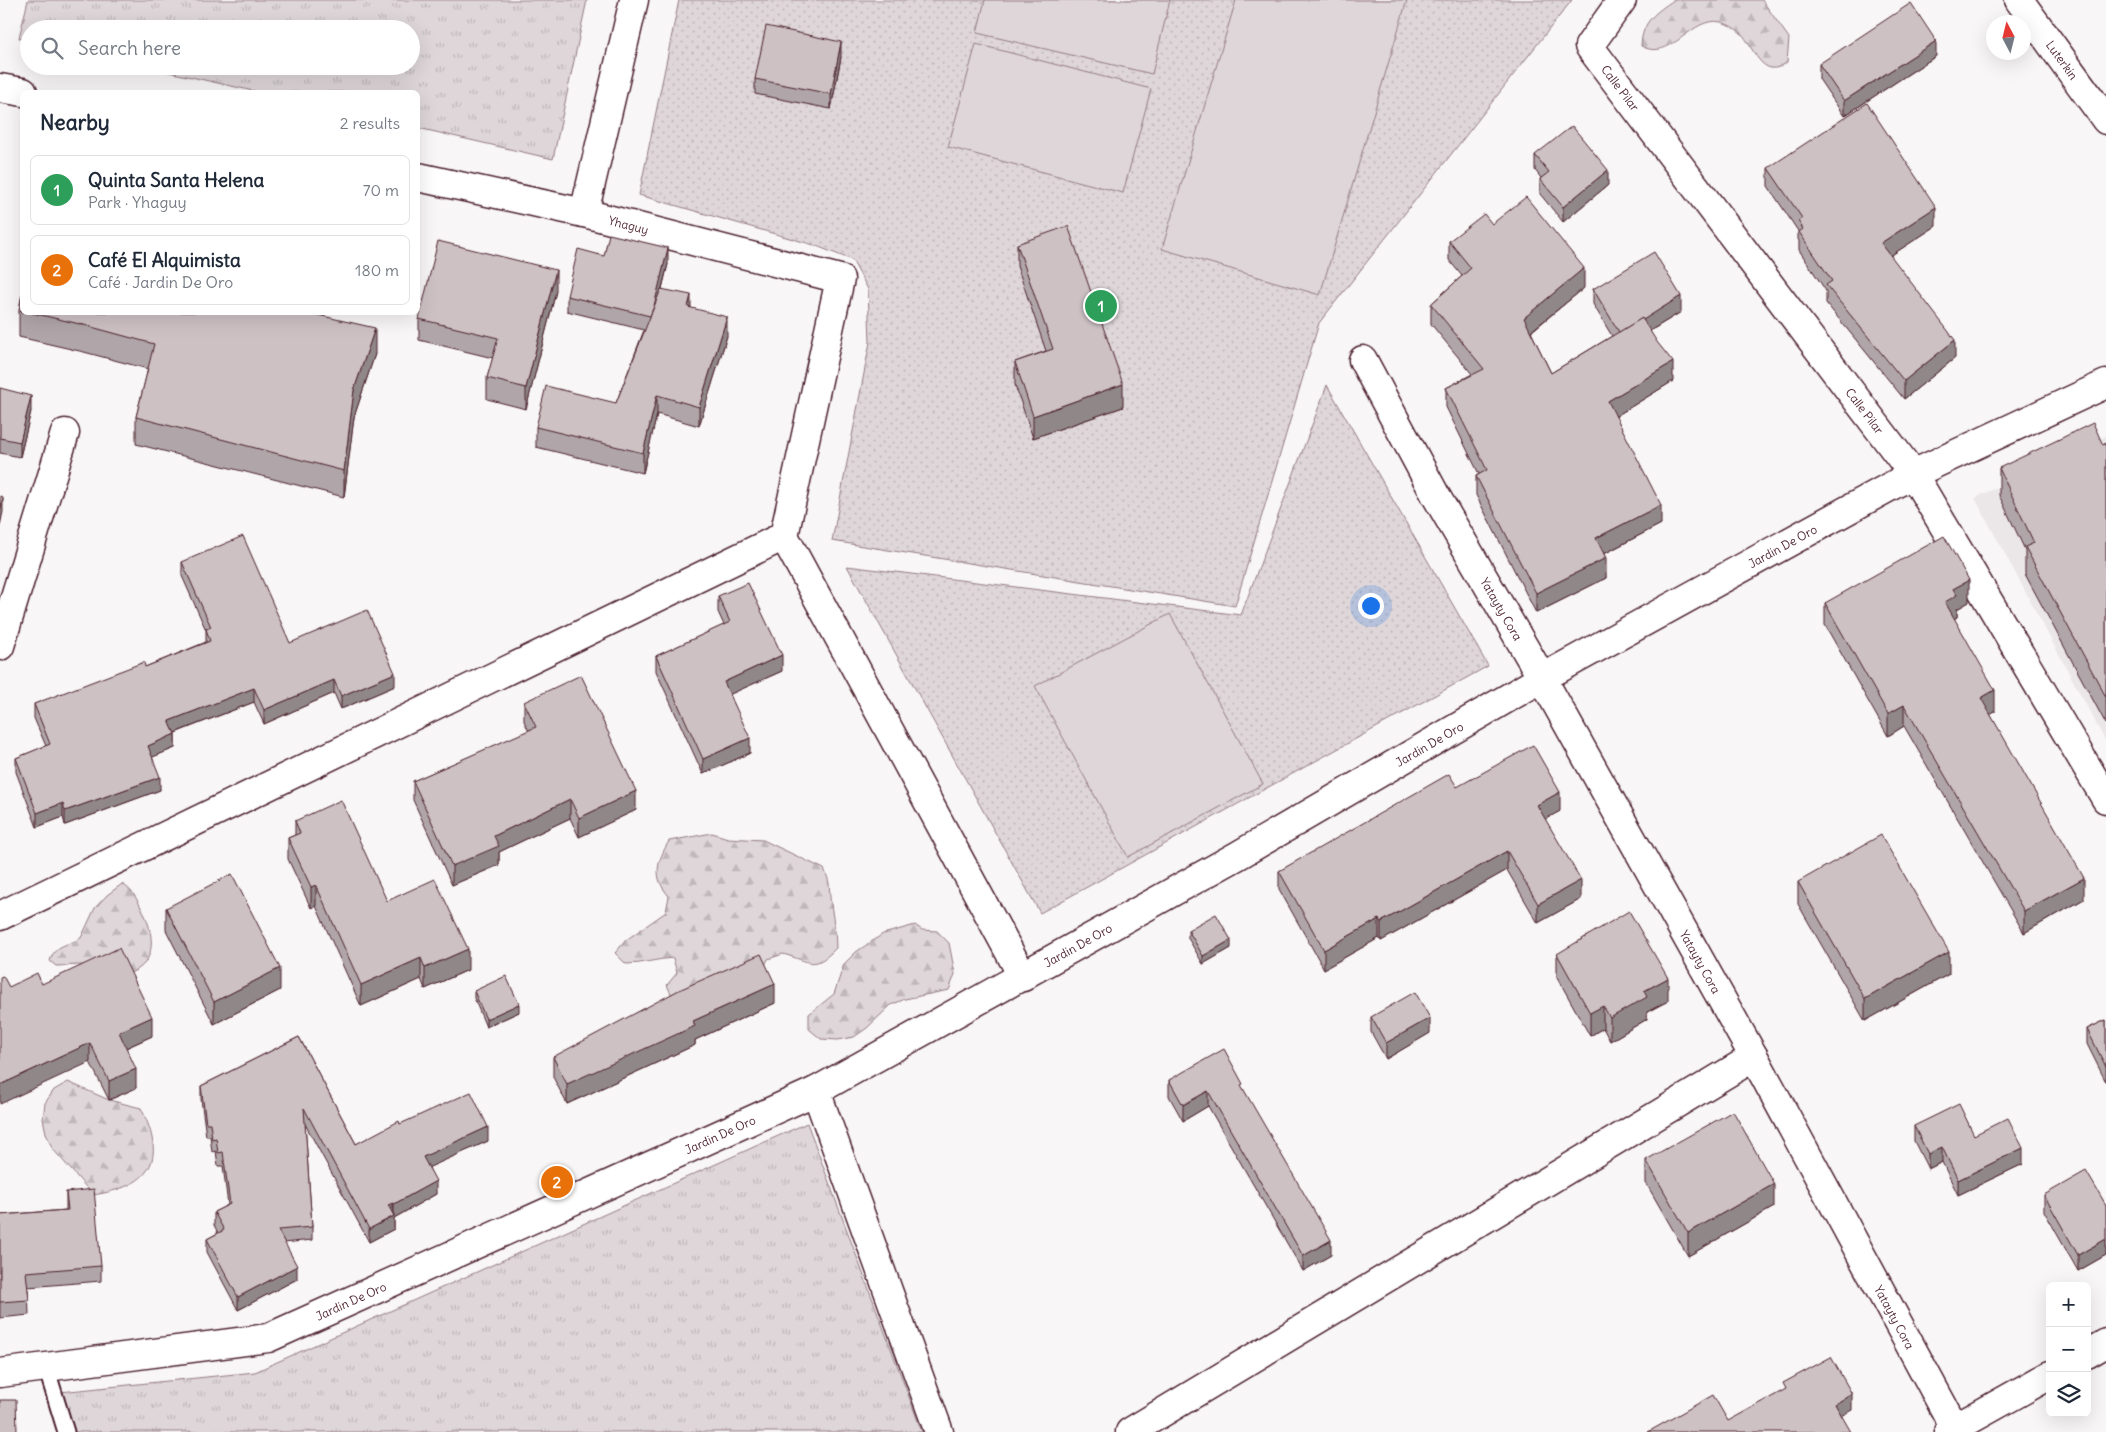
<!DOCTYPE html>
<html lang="en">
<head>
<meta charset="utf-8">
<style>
  :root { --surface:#fff; --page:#f2f2f3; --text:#1f2937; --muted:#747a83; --line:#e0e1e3; --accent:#111827 }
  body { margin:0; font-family:Delius,sans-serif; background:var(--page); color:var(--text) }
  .controls { position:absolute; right:15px; bottom:15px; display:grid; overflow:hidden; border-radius:8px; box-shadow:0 5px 20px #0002 }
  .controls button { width:45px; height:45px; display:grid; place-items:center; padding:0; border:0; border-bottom:1px solid var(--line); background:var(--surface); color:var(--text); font:25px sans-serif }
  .compass { position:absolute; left:1986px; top:15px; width:45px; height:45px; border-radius:50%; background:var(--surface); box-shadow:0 5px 20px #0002; rotate:353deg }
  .you { position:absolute; left:1370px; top:605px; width:18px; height:18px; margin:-12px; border:4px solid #fff; border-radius:50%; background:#1a73e8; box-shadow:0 0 0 8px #1a73e833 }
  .badge { display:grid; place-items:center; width:32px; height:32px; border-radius:50%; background:var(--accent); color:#fff; font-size:16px; font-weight:700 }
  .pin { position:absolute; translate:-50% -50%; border:2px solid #fff; box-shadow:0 1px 5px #0006 }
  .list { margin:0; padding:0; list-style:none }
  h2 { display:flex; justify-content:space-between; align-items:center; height:65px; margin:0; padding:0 20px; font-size:21px }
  h2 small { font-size:16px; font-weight:400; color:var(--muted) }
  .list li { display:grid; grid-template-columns:32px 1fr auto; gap:15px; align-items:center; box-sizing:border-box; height:70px; margin:0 10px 10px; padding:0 10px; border:1px solid var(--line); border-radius:8px }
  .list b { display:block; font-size:19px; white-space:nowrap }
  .list p { margin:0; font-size:16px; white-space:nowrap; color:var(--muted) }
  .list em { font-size:16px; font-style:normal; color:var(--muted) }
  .icon { flex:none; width:28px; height:28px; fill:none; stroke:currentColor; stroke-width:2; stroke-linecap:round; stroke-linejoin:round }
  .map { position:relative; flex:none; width:2106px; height:1432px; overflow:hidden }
  .search { position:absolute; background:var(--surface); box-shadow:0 5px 20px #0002; left:20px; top:20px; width:400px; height:55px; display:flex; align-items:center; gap:12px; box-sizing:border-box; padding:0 18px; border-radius:28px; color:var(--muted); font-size:19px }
  .panel { position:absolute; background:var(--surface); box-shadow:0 5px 20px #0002; left:20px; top:90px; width:400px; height:225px; border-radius:8px }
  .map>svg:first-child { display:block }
</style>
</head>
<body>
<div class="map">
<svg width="2106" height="1432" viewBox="0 0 2106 1432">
  <defs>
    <pattern id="grass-tufts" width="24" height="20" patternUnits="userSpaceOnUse" patternTransform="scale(1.25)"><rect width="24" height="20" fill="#ded6d9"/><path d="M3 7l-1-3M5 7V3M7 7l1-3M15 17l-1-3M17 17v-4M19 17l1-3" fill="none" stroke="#c0b7ba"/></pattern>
    <pattern id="forest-firs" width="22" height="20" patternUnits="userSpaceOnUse" patternTransform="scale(1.25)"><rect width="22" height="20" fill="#ded6d9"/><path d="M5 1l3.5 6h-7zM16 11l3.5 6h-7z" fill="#c0b7ba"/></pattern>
    <pattern id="park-dots" width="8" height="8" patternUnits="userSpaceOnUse" patternTransform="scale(1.25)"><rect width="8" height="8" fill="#ded6d9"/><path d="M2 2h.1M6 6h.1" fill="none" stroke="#c0b7ba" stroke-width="1.8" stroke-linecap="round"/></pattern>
  </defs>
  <rect width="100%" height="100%" fill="#f8f6f7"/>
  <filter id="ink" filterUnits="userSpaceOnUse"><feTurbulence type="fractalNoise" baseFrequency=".02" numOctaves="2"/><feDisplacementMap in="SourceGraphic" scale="10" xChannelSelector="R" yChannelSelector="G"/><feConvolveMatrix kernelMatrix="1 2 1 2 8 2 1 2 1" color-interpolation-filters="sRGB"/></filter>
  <g filter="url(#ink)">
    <path fill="#ebe6e8" d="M2106,436V742L1975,498Z"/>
    <g fill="url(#grass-tufts)" stroke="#947a82">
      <path d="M28,0H587L553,159L418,128V92H258L142,66H411V29H29V41L19,38Z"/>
      <path d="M807,1123L922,1432H75L60,1392L255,1372Z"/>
    </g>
    <g fill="url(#forest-firs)" stroke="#947a82">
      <path d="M1674,0H1762L1789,38L1787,62C1762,83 1753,45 1741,33C1735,28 1728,24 1721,22C1691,15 1672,63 1641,46C1642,21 1656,12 1674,0Z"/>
      <path d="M712,833L728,838L763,840L824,869C832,886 828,887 831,904C833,919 836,932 836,948C813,972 810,961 783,954L768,959L761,974L673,998L667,985L677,973L673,958C656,959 643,964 626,964L615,953L626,940L666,912L669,896C652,877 657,862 669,841Z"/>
      <path d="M122,884C134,891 137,900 143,911C154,933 158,963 130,973L81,965L56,966L50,961C55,944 67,946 81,938L95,908L107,895Z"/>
      <path d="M915,925L922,930L937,931L949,943L955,974L949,990L905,999L891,1005L867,1028L854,1037L838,1040L821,1039L809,1029V1014L834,994L844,964L856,952L883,934Z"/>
      <path d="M68,1082L109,1100L141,1108C168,1162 150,1186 93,1195L52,1148L46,1133L43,1119L45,1103L54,1090Z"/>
    </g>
    <g fill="url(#park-dots)" stroke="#947a82">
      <path d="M679,0H1572L1319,323L1235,606L832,541L870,342L868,289L852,260L814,245L639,195Z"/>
      <path d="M1327,385L1488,666L1040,913L847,566L1241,615Z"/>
    </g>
    <g fill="#ded6d9" stroke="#947a82">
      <path d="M985,0H1170L1152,74L977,33Z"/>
      <path d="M1236,0H1407L1320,295L1162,249Z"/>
      <path d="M976,44L1151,89L1123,193L948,147Z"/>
      <path d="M1170,614L1263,784L1128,857L1035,686Z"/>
    </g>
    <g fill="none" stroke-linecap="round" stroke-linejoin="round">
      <g stroke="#4a1f2b" stroke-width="19">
        <path id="lane" d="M46,1367L66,1432"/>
      </g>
      <g stroke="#4a1f2b" stroke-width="31">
        <g id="street">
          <path id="s1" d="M1622,0L1589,46L1913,474L2106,799"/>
          <path id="s2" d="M2019,0L2106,120"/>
          <path d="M0,88L23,92"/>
          <path id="s3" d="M418,177L584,213L840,279L784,536L1023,977"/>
          <path d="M584,213L634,0"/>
          <path id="s4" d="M1363,360L1436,496L1542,678L1754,1057L1957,1432"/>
          <path d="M0,646L65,433"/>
          <path d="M0,916L784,536"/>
          <path d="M816,1091L939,1432"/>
          <path d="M2087,1354L2106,1343"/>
          <path d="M1130,1432L1754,1057"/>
          <path d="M1948,1432L2050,1375"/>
        </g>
      </g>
      <g stroke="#4a1f2b" stroke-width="31">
        <g id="secondary">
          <path id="s5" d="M0,1373L268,1338L816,1091L1237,856L1542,678L1913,474L2106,384"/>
        </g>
      </g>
      <use href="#lane" stroke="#fff" stroke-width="15"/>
      <use href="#street" stroke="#fff" stroke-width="28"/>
      <use href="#secondary" stroke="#fff" stroke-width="28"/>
    </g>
    <g fill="#b0a6a9" stroke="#4a1f2b">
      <path d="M1936,56L1844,116L1819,79V64Z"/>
      <path d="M841,57L831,109L755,94V79Z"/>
      <path d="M1535,155L1608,185L1563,222L1540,194V179L1541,178L1535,170Z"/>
      <path d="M1768,168L1936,226L1890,256L1955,358L1904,399L1826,303V291L1799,250V241L1798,239V231L1768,186Z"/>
      <path d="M1492,224L1584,288L1531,332L1551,373L1612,336L1593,304V289L1681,312L1650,331L1673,381L1616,416L1661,524L1604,554L1606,578L1536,613L1476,495V476L1479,474L1446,407V388L1472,374L1431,324V304L1462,276L1449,260V241Z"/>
      <path d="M1017,244L1123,407L1033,438L1015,385V362L1046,351L1017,266Z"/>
      <path d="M604,256L668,264L662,289L691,308L727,336L699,426L657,414L643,473L536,447V427L616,403L644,330L567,311V296Z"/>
      <path d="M556,291L526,409L487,399V378L493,358L419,340V319Z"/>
      <path d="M22,294V312H305L375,354L354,417L344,497L136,444V417L148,369L84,352L19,337V310Z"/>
      <path d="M0,388L31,411L20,457L0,453Z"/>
      <path d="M2106,443V724L2025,574V550L1999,495V468L2103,445Z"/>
      <path d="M182,562L290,643L395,686L341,709L334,693L264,724L254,702L175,733V748L152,757L160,790L65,825L63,817L37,827L16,772V758L46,746L34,718V704L145,667L206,642V630L182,576Z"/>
      <path d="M718,596L782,671L730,694L750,753L703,774L656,671V656L724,625L718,612Z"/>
      <path d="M1969,602L1957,609V617L1954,619L1995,712L1990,714L2084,899L2024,933L1904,726L1888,736L1825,625V603Z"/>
      <path d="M524,702L636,810L579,837L570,818L499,852V865L452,885L413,800V781L529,731L524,721Z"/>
      <path d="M1457,787L1560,811L1545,819L1581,899L1538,923L1507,870L1381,941L1379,938L1324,969L1279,889V871Z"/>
      <path d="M295,821L387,901L468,970L425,989L421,979L361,1006L316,906L311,908L288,859V838L295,835Z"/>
      <path d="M1798,882L1949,974L1865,1021L1798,904Z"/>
      <path d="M166,908L280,990L214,1024L166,930Z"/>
      <path d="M1188,930L1231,948L1203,964L1188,938Z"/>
      <path d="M1557,954L1668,1001L1647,1012V1019L1610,1041L1603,1028L1590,1036L1557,977Z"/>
      <path d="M42,984L152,1036L126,1048L136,1088L109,1100L90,1062L9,987Z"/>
      <path d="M474,991L519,1012L486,1027L474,998Z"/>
      <path d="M775,1003L695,1040V1045L567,1104L553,1077V1057Z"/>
      <path d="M1371,1017L1430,1033L1386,1059L1371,1032Z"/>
      <path d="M2106,1020V1082L2087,1044V1029Z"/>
      <path d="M299,1037L356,1144L400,1124L488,1141L429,1167L436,1194L394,1218V1229L369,1242L305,1124L312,1227V1240L284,1243L297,1279L238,1310L207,1252V1239L218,1233L214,1225V1212L228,1205L223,1166H218L216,1151L212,1152L210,1136H206L201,1099V1086Z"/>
      <path d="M1169,1080L1243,1089L1331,1255L1303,1271L1208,1106L1183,1121L1169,1096Z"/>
      <path d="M1914,1126L1974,1135L2023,1164L1958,1195L1942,1162L1928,1169L1914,1141Z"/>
      <path d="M1646,1160L1774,1207L1688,1256L1646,1183Z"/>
      <path d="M66,1192L101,1266V1281L28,1287L29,1315L0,1318V1215L66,1210Z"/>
      <path d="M2044,1195L2106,1205V1255L2078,1271L2044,1211Z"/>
    </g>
    <g fill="#908789" stroke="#4a1f2b">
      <path d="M1936,41V56L1844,116V101Z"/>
      <path d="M841,42V57L831,109V94Z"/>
      <path d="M1608,170V185L1563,222V207Z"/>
      <path d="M1936,207V226L1881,262V243Z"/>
      <path d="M668,248V264L651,331V316Z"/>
      <path d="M1584,268V288L1524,337V318Z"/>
      <path d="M556,270V291L526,409V388Z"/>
      <path d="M691,295V314L688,307Z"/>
      <path d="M1681,296V312L1620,349V334Z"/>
      <path d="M727,317V336L699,426V407Z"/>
      <path d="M375,328V354L354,417L344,497V471L354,390Z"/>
      <path d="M1955,340V358L1904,399V381Z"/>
      <path d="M1673,362V381L1608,421V401Z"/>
      <path d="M1123,384V407L1033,438V416Z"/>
      <path d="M657,395V414L643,473V453Z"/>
      <path d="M31,396V411L20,457V442Z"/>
      <path d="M3,497V512L0,526V511Z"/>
      <path d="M1661,505V524L1596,558V538Z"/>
      <path d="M1606,558V578L1536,613V593Z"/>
      <path d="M1969,580V602L1957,609V617L1945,624V602L1953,589Z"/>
      <path d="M782,655V671L724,697V682Z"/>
      <path d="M395,673V686L341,709V696Z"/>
      <path d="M334,680V693L264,724V710Z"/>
      <path d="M254,688V702L169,735V721Z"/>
      <path d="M1995,690V712L1981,720V698Z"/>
      <path d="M1904,705V726L1888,736V714Z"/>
      <path d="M175,734V748L148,759V746Z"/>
      <path d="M750,738V753L703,774V759Z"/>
      <path d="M160,777V790L65,825V811Z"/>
      <path d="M636,791V810L579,837V818Z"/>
      <path d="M1560,792V811L1537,824V805Z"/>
      <path d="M570,799V818L499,852V865L452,885V866L494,836Z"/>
      <path d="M63,803V817L37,827V813Z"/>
      <path d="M1507,851V870L1381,941V922Z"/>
      <path d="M2084,878V899L2024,933V911Z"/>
      <path d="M1581,880V899L1538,923V904Z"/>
      <path d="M316,885V906L311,908V887Z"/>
      <path d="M1379,919V938L1324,969V950Z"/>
      <path d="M1231,940V948L1203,964V956Z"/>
      <path d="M468,949V970L425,989V968Z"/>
      <path d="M1949,952V974L1865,1021V999Z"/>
      <path d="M421,958V979L361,1006V985Z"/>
      <path d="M280,968V990L214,1024V1002Z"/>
      <path d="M1668,978V1001L1647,1012V1019L1610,1041V1018L1644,991Z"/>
      <path d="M775,984V1003L695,1040V1045L567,1104V1084L693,1021Z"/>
      <path d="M519,1004V1012L486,1027V1019Z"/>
      <path d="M1603,1006V1028L1590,1036V1013Z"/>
      <path d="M152,1017V1036L119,1051V1032Z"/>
      <path d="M1430,1018V1033L1386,1059V1043Z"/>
      <path d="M90,1043V1062L0,1104V1085Z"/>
      <path d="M136,1069V1088L109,1100V1081Z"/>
      <path d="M1208,1091V1106L1183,1121V1105Z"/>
      <path d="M488,1127V1141L423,1170V1157Z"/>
      <path d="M1942,1147V1162L1928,1169V1154Z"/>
      <path d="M2023,1148V1164L1958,1195V1180Z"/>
      <path d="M436,1181V1194L394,1218V1229L369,1242V1229L394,1216V1204Z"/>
      <path d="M1774,1184V1207L1688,1256V1233Z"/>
      <path d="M393,1203V1216L388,1205Z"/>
      <path d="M2106,1239V1255L2078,1271V1255Z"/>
      <path d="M1331,1240V1255L1303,1271V1256Z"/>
      <path d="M297,1266V1279L238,1310V1297Z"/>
      <path d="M1852,1394V1410L1835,1419V1404Z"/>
    </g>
    <g fill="#cdc1c4" stroke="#4a1f2b">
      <path d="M1911,3L1936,41L1844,101L1819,64Z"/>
      <path d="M766,26L841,42L831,94L755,79Z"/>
      <path d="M1867,103L1936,207L1881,243L1955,340L1904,381L1826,285L1832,281L1799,232L1803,229L1798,221L1802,218L1768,168Z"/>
      <path d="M1572,126L1608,170L1563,207L1540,179L1549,172L1535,155Z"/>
      <path d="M1526,197L1584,268L1524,318L1551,373L1642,318L1657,342L1673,362L1608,401L1661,505L1596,538L1606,558L1536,593L1476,476L1487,470L1446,388L1484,369L1431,304L1471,268L1449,241L1484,214L1492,224Z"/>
      <path d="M1068,226L1123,384L1033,416L1015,362L1053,349L1017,244Z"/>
      <path d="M609,234L668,248L654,306L650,316L567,296L578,249L604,256Z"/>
      <path d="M438,241L556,270L526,388L487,378L498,338L419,319Z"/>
      <path d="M1654,252L1681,296L1643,320L1642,318L1619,332L1593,289Z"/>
      <path d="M661,289L691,295L688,307L727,317L699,407L657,395L643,453L536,427L546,386L616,403Z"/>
      <path d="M22,294V311L19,310Z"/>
      <path d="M28,312H305L375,328L354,390L344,471L136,417L154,344L84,325Z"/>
      <path d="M0,388L31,396L20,442L0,438Z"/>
      <path d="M2093,423L2103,445L2106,443V697L2025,547L2034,543L1999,468Z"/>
      <path d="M0,496L3,497L0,511Z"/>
      <path d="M243,536L290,643L367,610L395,673L341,696L334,680L264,710L254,688L169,721L175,734L148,746L160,777L65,811L63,803L37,813L16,758L50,744L34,704L144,662L145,667L210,641L206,629L211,627L182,562Z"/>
      <path d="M1944,536L1969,580L1953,589L1957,595L1945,602L1995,690L1981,698L2084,878L2024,911L1904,705L1888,714L1825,603Z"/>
      <path d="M748,583L782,655L724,682L750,738L703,759L656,656L730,622L718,596Z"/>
      <path d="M581,675L636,791L579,818L570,799L494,836L499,846L452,866L413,781L536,727L524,702Z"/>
      <path d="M1533,745L1560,792L1537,805L1581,880L1538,904L1507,851L1381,922L1379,919L1324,950L1279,871L1449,774L1457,787Z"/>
      <path d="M341,800L387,901L435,879L468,949L425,968L421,958L361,985L316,885L311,887L288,838L300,833L295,821Z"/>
      <path d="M1881,835L1949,952L1865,999L1798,882Z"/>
      <path d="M232,874L280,968L214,1002L166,908Z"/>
      <path d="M1629,911L1668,978L1644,991L1647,997L1610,1018L1603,1006L1590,1013L1557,954Z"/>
      <path d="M1216,914L1231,940L1203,956L1188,930Z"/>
      <path d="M119,948L152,1017L119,1032L136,1069L109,1081L90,1043L0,1085V977L3,976L9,987L37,973L42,984Z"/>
      <path d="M761,954L775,984L693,1021L695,1026L567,1084L553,1057L679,990Z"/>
      <path d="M506,976L519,1004L486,1019L474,991Z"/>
      <path d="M1415,992L1430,1018L1386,1043L1371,1017Z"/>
      <path d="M2106,1020V1067L2087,1029Z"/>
      <path d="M299,1037L356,1144L399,1121L400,1124L471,1092L488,1127L423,1157L436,1181L394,1204L393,1203L388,1205L394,1216L369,1229L304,1108L312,1227L278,1230L297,1266L238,1297L207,1239L224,1230L214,1212L230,1204L223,1152L218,1153L216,1138L212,1139L210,1123H206L201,1086Z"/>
      <path d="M1224,1049L1243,1084L1241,1085L1331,1240L1303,1256L1208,1091L1183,1105L1169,1080Z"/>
      <path d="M1959,1104L1974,1135L2008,1118L2023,1148L1958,1180L1942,1147L1928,1154L1914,1126Z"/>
      <path d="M1733,1111L1774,1184L1688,1233L1646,1160Z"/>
      <path d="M2086,1171L2106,1205V1239L2078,1255L2044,1195Z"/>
      <path d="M94,1189L101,1266L26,1272L29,1300L0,1302V1215L68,1210L66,1192Z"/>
      <path d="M1831,1357L1852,1394L1835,1404L1851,1432H1648L1713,1395L1728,1421L1786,1389L1783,1383Z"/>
      <path d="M0,1400H16L17,1432H0Z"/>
    </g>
  </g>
  <g text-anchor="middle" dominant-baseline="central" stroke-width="5" stroke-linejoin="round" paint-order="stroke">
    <g font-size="12" fill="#4a1f2b" stroke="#fff">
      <text stroke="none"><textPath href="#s2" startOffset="74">Luterkin</textPath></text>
      <text stroke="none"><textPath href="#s1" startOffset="109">Calle Pilar</textPath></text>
      <text stroke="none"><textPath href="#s3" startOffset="216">Yhaguy</textPath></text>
      <text stroke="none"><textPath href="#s1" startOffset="514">Calle Pilar</textPath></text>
      <text stroke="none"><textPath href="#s5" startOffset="1981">Jardin De Oro</textPath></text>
      <text stroke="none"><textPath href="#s4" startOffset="285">Yatayty Cora</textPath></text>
      <text stroke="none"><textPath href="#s5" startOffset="1576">Jardin De Oro</textPath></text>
      <text stroke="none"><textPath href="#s5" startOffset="1171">Jardin De Oro</textPath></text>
      <text stroke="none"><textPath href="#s4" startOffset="690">Yatayty Cora</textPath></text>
      <text stroke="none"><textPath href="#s5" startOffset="766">Jardin De Oro</textPath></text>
      <text stroke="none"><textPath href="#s5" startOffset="361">Jardin De Oro</textPath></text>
      <text stroke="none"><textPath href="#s4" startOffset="1095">Yatayty Cora</textPath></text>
    </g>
  </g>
</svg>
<div class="controls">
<button>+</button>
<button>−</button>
<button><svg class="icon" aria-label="layers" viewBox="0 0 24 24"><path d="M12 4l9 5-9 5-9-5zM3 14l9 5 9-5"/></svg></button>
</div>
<svg class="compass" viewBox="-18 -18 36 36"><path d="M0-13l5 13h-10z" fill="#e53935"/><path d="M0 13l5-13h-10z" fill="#747a83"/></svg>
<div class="you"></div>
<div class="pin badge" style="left:1101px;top:306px;background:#2e9e5b">1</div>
<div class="pin badge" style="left:557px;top:1182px;background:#e8710a">2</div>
<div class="search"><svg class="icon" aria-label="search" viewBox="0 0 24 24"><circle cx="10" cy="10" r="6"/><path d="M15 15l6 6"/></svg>Search here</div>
<section class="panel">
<h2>Nearby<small>2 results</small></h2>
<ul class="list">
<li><span class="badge" style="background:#2e9e5b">1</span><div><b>Quinta Santa Helena</b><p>Park · Yhaguy</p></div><em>70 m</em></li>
<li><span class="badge" style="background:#e8710a">2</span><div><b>Café El Alquimista</b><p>Café · Jardin De Oro</p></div><em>180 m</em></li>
</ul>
</section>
</div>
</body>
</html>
